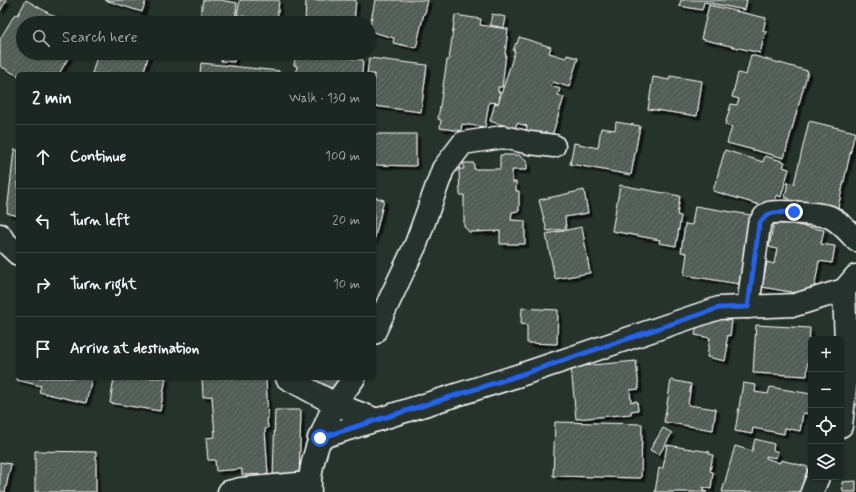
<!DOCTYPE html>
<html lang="en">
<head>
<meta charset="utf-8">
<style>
  :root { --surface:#1c2622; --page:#252e2a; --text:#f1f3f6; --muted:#a0a5a5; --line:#3a4340 }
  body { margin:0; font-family:Mynerve,sans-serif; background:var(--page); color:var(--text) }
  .controls { position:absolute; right:12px; bottom:12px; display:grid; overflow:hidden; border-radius:6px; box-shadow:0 1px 3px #0004 }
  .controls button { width:36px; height:36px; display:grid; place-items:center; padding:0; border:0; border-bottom:1px solid var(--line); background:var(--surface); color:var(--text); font:20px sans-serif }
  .stop { position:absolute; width:12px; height:12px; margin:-9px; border:3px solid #2563eb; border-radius:50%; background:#fff }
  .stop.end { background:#2563eb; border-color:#fff; box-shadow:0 1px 4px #0008 }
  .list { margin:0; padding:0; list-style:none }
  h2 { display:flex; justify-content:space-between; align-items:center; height:52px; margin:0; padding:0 16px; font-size:17px }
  h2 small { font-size:13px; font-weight:400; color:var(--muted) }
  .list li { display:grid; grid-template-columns:26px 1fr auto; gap:12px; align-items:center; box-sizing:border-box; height:64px; padding:0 16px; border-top:1px solid var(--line) }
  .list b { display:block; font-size:15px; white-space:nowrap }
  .list em { font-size:13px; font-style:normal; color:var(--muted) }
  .icon { flex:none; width:22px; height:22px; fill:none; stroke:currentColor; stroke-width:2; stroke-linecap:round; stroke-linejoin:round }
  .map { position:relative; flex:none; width:856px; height:492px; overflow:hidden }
  .search { position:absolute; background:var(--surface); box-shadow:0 1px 3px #0004; left:16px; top:16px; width:360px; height:44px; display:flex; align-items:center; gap:10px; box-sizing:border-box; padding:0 14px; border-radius:22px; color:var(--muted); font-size:15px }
  .panel { position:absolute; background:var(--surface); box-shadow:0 1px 3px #0004; left:16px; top:72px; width:360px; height:308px; border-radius:6px }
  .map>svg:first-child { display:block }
</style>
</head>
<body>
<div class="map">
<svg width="856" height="492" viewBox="0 0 856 492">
  <defs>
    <pattern id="building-hatch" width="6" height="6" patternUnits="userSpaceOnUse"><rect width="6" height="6" fill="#515c57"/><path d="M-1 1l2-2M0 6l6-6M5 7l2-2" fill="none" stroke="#6b7470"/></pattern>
    <filter id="shadow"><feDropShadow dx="3.5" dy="3.5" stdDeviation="0" flood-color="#0009"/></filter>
  </defs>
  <rect width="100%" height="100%" fill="#26332d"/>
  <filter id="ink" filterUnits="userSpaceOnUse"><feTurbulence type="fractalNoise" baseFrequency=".025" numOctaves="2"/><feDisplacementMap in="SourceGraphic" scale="8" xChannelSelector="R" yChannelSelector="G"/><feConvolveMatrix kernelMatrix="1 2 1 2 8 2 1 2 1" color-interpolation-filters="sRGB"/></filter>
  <g filter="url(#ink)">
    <g fill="url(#building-hatch)" stroke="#fff" filter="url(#shadow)">
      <path d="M0,0H7L0,11Z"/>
      <path d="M26,0L66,23H23V53H71L59,74H18V76L0,66V39L15,14L18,15Z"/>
      <path d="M105,0H146L142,12Z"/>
      <path d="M203,0H220L237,3L235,20L253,23H199Z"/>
      <path d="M240,0H279L277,23L237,15Z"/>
      <path d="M306,0H356L354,23H305Z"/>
      <path d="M375,0H428L425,13H424L416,48L393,43L394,38L369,31Z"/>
      <path d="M681,0H747L745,10L704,2L702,10L679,6Z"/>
      <path d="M709,5L766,18L763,31H766L760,53L701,39Z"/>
      <path d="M492,14L506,17L504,28L490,25Z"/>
      <path d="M455,15L481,19L480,25L508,29L505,54H506L502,87H498V92H500L499,103L489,102L485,127L462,124L461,131L440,128L441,120L438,119L447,60H449Z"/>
      <path d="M519,37L551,47L549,53L566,58L567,55L578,58L569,87L553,82L551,86L560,89L558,95L564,97L551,139L526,132L527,126L517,123L515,129L490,121L495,103L498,104L515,51H513L516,43L517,44Z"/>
      <path d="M98,53H146L149,54L143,74H92Z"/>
      <path d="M222,53H235L234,62L221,61Z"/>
      <path d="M296,53H307L363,60L362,74H296L297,66L294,65Z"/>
      <path d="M751,55L808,71L784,158L727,143L732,127L725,125L731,104L737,105L739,99L732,97L738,73L746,75Z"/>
      <path d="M369,58L427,65L421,112L374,106V74H367Z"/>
      <path d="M201,63L279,71V74H200Z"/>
      <path d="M670,76L702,81L697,116L648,109L653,77L669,80Z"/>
      <path d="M809,121L855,132L837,212L789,201V198H785L788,182L794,184Z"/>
      <path d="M616,122L640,126L631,175L570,164L574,143L598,148L601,128L615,130Z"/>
      <path d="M374,134H416V166L374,165Z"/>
      <path d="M14,150H18V216L7,213Z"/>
      <path d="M725,150L763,162L765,156L785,162L783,167L789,169L781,197L777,195L773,209L713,191Z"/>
      <path d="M500,155H519L527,162V170H512V182H516V191H519V211L512,212L511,220L525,221V244H500V231L469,232L464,226V195H460L459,169H464L463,163H474V169H500Z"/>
      <path d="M620,185L680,196L677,215L681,216L676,246L659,243L660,240L612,231Z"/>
      <path d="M584,190L588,213L565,217L566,229L547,231L539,200Z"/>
      <path d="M374,197L384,200L374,241Z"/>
      <path d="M695,206L751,215L739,284L684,275L687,253L681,252L685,224L692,225Z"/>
      <path d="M774,221L824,230L821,244L835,246L832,263L819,261L813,296L762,287L767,262L774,264L777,249L769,247Z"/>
      <path d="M582,227L590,273L555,279L546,234Z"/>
      <path d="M522,308L558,310L557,344L527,343V325L521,324Z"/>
      <path d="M716,318L732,321L730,336L728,335L726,345H728L725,361L707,357L710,338L695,335L698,320Z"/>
      <path d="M756,325L810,328L807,376L753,373Z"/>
      <path d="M636,361L639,389L630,390L631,402L637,401L638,410L631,411V414L576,419L571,367Z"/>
      <path d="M18,375V378H92L86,403L39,392L41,386L17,380Z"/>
      <path d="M114,378H166L160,411L110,403Z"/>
      <path d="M202,378H266L268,419H267L268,428L265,429L268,474L242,475V469L216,471L215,460H208L206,438L215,437L212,396L203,397Z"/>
      <path d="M303,378H342L339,390L303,380Z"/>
      <path d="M671,380L691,384L688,405L716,409L713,430L664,422Z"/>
      <path d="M743,383L756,385L755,392L768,394L770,387L811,394L809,414L803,413L800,431L785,428L784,434L753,428L752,434L735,431Z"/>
      <path d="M275,410H301L299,480H273Z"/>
      <path d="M555,422L642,424L641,478L553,476Z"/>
      <path d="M663,428L672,433L659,455L650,450Z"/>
      <path d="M755,439L774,444L773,450L778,452L776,458L766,456V458L780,463L781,460L808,467L801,492H722L735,446L752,451Z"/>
      <path d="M667,445L710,452L709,454L713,455L710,471L713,472L711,489L703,487V491L707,492H655L659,468H663Z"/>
      <path d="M35,451L96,452V492H35Z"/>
      <path d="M0,462L11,464L5,492H0Z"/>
      <path d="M856,481V492H843L842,482Z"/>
    </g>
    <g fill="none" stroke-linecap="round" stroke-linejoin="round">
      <g stroke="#fff" stroke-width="25">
        <g id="minor">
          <path d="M0,235L3,240L18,254"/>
          <path d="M748,307L759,225C761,221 764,215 769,213C776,210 822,214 830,217C840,222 849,232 856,240"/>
          <path d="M374,333L416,244L443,169L463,143L503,137L530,143L554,146"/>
          <path d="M287,378L335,404C323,429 308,463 310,492"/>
          <path d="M354,378L335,404L377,420"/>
          <path d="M841,426L847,370L844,290"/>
          <path d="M319,438L520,375L719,308L795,305L844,290L856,276"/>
          <path d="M229,492L241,489L309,483"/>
          <path d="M812,492L818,477"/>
        </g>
      </g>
      <use href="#minor" stroke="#26332d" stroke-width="22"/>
    </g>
  </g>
  <g fill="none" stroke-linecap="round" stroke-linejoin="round" filter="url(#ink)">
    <path stroke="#2563eb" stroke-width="5" d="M320,438L520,375L719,308L748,307L759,225C767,209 778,213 794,212"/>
  </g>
</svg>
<div class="controls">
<button>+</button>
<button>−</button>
<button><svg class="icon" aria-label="locate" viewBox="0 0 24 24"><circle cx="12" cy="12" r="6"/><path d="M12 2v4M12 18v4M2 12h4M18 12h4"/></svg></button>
<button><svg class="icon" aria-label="layers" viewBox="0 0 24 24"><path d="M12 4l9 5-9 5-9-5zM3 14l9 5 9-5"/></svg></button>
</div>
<div class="stop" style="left:320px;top:438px"></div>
<div class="stop end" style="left:794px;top:212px"></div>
<div class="search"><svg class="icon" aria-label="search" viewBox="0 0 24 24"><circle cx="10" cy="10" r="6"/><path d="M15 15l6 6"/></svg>Search here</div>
<section class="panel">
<h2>2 min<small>Walk · 130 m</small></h2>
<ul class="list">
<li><svg class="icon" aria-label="ahead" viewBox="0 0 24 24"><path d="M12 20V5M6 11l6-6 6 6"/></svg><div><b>Continue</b></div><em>100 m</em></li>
<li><svg class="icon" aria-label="left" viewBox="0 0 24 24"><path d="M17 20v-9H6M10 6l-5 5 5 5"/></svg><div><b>Turn left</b></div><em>20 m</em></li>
<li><svg class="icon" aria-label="right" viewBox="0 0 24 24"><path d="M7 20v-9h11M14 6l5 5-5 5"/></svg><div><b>Turn right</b></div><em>10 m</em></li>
<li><svg class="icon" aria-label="arrive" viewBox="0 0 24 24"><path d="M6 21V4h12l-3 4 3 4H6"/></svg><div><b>Arrive at destination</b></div></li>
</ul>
</section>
</div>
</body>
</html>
